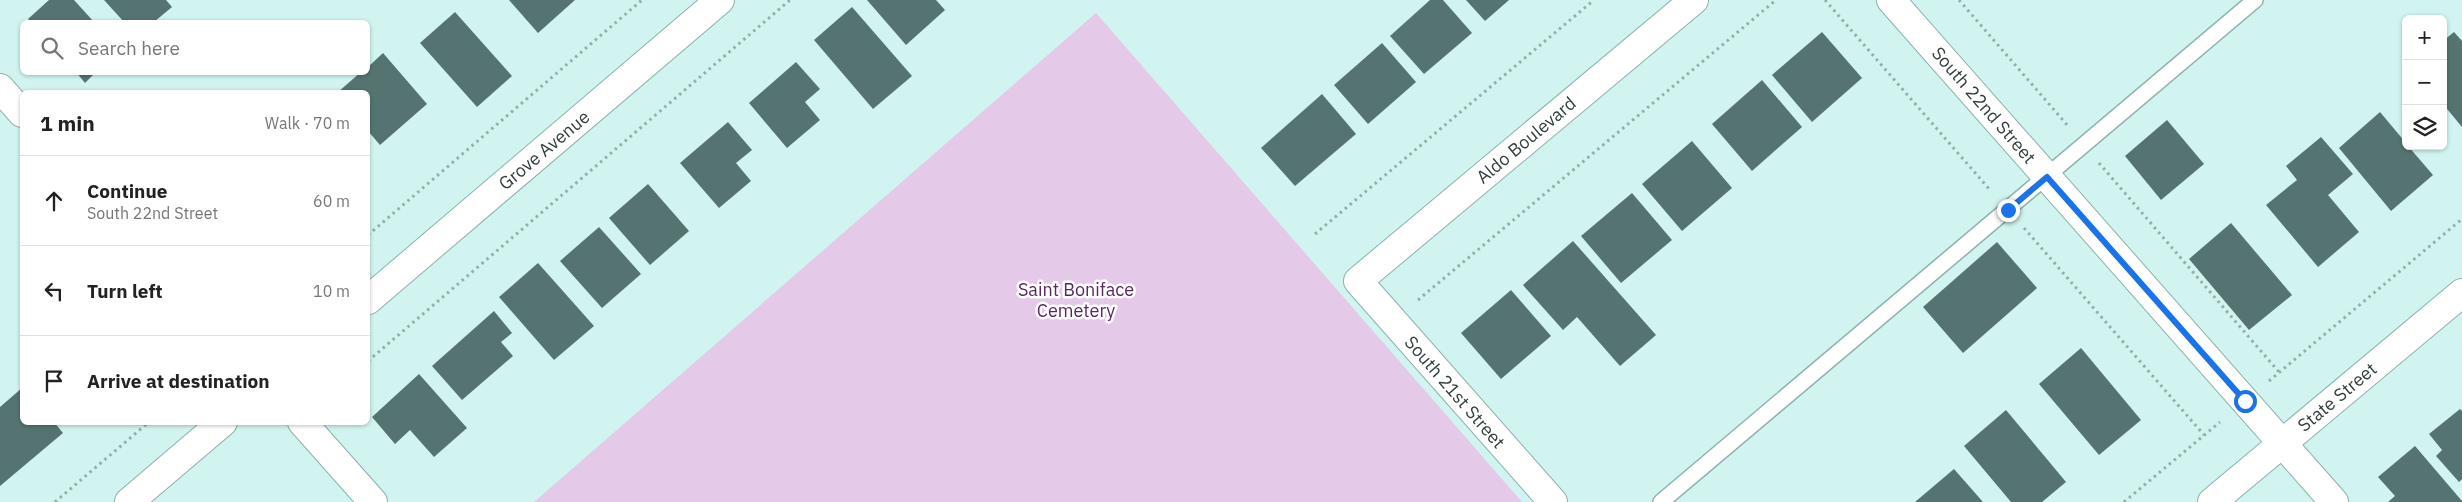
<!DOCTYPE html>
<html lang="en">
<head>
<meta charset="utf-8">
<style>
  :root { --surface:#fff; --page:#f2f2f2; --text:#222; --muted:#767676; --line:#e0e0e0 }
  body { margin:0; font-family:"IBM Plex Sans",sans-serif; background:var(--page); color:var(--text) }
  .controls { position:absolute; right:15px; top:15px; display:grid; overflow:hidden; border-radius:8px; box-shadow:0 1px 4px #0004 }
  .controls button { width:45px; height:45px; display:grid; place-items:center; padding:0; border:0; border-bottom:1px solid var(--line); background:var(--surface); color:var(--text); font:25px sans-serif }
  .stop { position:absolute; width:15px; height:15px; margin:-11px; border:4px solid #1a73e8; border-radius:50%; background:#fff }
  .stop.end { background:#1a73e8; border-color:#fff; box-shadow:0 1px 5px #0008 }
  .list { margin:0; padding:0; list-style:none }
  h2 { display:flex; justify-content:space-between; align-items:center; height:65px; margin:0; padding:0 20px; font-size:21px }
  h2 small { font-size:16px; font-weight:400; color:var(--muted) }
  .list li { display:grid; grid-template-columns:32px 1fr auto; gap:15px; align-items:center; box-sizing:border-box; height:90px; padding:0 20px; border-top:1px solid var(--line) }
  .list b { display:block; font-size:19px; white-space:nowrap }
  .list p { margin:0; font-size:16px; white-space:nowrap; color:var(--muted) }
  .list em { font-size:16px; font-style:normal; color:var(--muted) }
  .icon { flex:none; width:28px; height:28px; fill:none; stroke:currentColor; stroke-width:2; stroke-linecap:round; stroke-linejoin:round }
  .map { position:relative; flex:none; width:2462px; height:502px; overflow:hidden }
  .search { position:absolute; background:var(--surface); box-shadow:0 1px 4px #0004; left:20px; top:20px; width:350px; height:55px; display:flex; align-items:center; gap:12px; box-sizing:border-box; padding:0 18px; border-radius:8px; color:var(--muted); font-size:19px }
  .panel { position:absolute; background:var(--surface); box-shadow:0 1px 4px #0004; left:20px; top:90px; width:350px; height:335px; border-radius:8px }
  .map>svg:first-child { display:block }
</style>
</head>
<body>
<div class="map">
<svg width="2462" height="502" viewBox="0 0 2462 502">
  <rect width="100%" height="100%" fill="#d1f4f0"/>
  <path fill="#e4c9e9" d="M1096,13L1522,502H534Z"/>
  <g fill="#557471">
    <path d="M49,0H74L94,22H31L28,19Z"/>
    <path d="M104,0H166L172,7L154,22H124Z"/>
    <path d="M509,0H575L538,33Z"/>
    <path d="M867,0H936L945,10L906,45Z"/>
    <path d="M1430,0H1443L1472,33L1424,74L1390,36Z"/>
    <path d="M1466,0H1509L1485,21Z"/>
    <path d="M852,7L912,76L873,109L814,40Z"/>
    <path d="M455,12L512,76L477,107L420,43Z"/>
    <path d="M1822,32L1862,78L1812,122L1772,75Z"/>
    <path d="M2454,32L2462,41V127L2443,104V41Z"/>
    <path d="M1382,43L1416,82L1368,124L1334,85Z"/>
    <path d="M383,53L427,104L380,145L368,131V92H338L361,72H368V67Z"/>
    <path d="M796,62L820,89L805,102L820,120L787,148L749,103Z"/>
    <path d="M76,72H96L85,83Z"/>
    <path d="M1762,80L1802,127L1752,171L1712,124Z"/>
    <path d="M1322,94L1356,134L1295,186L1261,148Z"/>
    <path d="M2380,112L2406,143V146H2408L2433,175L2391,211L2339,148Z"/>
    <path d="M2167,120L2204,164L2161,200L2125,156Z"/>
    <path d="M728,122L752,150L736,163L751,181L719,208L680,163Z"/>
    <path d="M2321,137L2353,174L2328,195L2359,232L2318,267L2266,205L2297,180L2286,166Z"/>
    <path d="M1692,141L1732,188L1682,231L1642,184Z"/>
    <path d="M648,184L689,231L650,265L609,218Z"/>
    <path d="M1632,193L1672,240L1621,283L1581,236Z"/>
    <path d="M2231,223L2292,295L2249,330L2189,259Z"/>
    <path d="M599,227L641,274L602,308L560,261Z"/>
    <path d="M1573,241L1656,335L1620,366L1577,317L1563,330L1523,285Z"/>
    <path d="M1997,242L2037,288L1963,353L1923,307Z"/>
    <path d="M538,263L594,326L554,360L499,297Z"/>
    <path d="M1511,290L1551,336L1501,379L1461,333Z"/>
    <path d="M494,311L512,333L501,342L513,356L462,400L432,366Z"/>
    <path d="M2081,348L2141,420L2099,455L2039,384Z"/>
    <path d="M419,374L467,428L434,457L410,430L395,444L372,417Z"/>
    <path d="M22,388V422H54L63,433L0,486V407Z"/>
    <path d="M2460,409L2462,411V479L2459,482L2436,456L2442,450L2429,434Z"/>
    <path d="M2006,410L2066,482L2042,502H2011L1964,446Z"/>
    <path d="M2415,446L2462,501V502H2388L2395,496L2378,477Z"/>
    <path d="M1954,469L1983,502H1915Z"/>
  </g>
  <g fill="none" stroke-linecap="round" stroke-linejoin="round">
    <g stroke="#8fb0ad" stroke-width="18">
      <path id="service" d="M1661,502L2255,0"/>
    </g>
    <g stroke="#8fb0ad" stroke-width="30">
      <g id="minor">
        <path d="M1891,0L2334,502"/>
        <path d="M0,88L22,113"/>
        <path d="M368,300L720,0"/>
        <path d="M302,422L373,502"/>
        <path d="M129,502L223,422"/>
        <path d="M1553,502L1358,281L1694,0"/>
      </g>
    </g>
    <g stroke="#8fb0ad" stroke-width="30">
      <path id="tertiary" d="M2212,502L2462,293"/>
    </g>
    <g stroke="#94aeab" stroke-width="3" stroke-dasharray="2.5 4" stroke-linecap="butt">
      <path d="M1825,0L1990,190"/>
      <path d="M1959,0L2068,126"/>
      <path d="M2099,163L2279,372"/>
      <path d="M2024,228L2204,435"/>
      <path d="M1315,234L1594,0"/>
      <path d="M368,235L642,0"/>
      <path d="M1418,300L1776,0"/>
      <path d="M368,361L790,0"/>
      <path d="M2269,381L2462,219"/>
      <path d="M55,502L149,422"/>
      <path d="M2124,502L2220,422"/>
    </g>
    <use href="#service" stroke="#fff" stroke-width="15"/>
    <use href="#minor" stroke="#fff" stroke-width="28"/>
    <use href="#tertiary" stroke="#fff" stroke-width="28"/>
  </g>
  <g fill="none" stroke-linecap="round" stroke-linejoin="round">
    <path stroke="#1a73e8" stroke-width="6" d="M2008,210L2047,177L2245,401"/>
  </g>
  <g text-anchor="middle" dominant-baseline="central" stroke-width="5" stroke-linejoin="round" paint-order="stroke">
    <g font-size="18" fill="#313e3d" stroke="#fff">
      <text transform="translate(1984 105) rotate(49)">South 22nd Street</text>
      <text transform="translate(1526 140) rotate(-40)">Aldo Boulevard</text>
      <text transform="translate(544 150) rotate(-40)">Grove Avenue</text>
      <text transform="translate(1455 392) rotate(49)">South 21st Street</text>
      <text transform="translate(2337 397) rotate(-40)">State Street</text>
    </g>
    <g font-size="18" fill="#572760" stroke="#fff">
      <text x="1076" y="289">Saint Boniface<tspan x="1076" dy="21">Cemetery</tspan></text>
    </g>
  </g>
</svg>
<div class="controls">
<button>+</button>
<button>−</button>
<button><svg class="icon" aria-label="layers" viewBox="0 0 24 24"><path d="M12 4l9 5-9 5-9-5zM3 14l9 5 9-5"/></svg></button>
</div>
<div class="stop" style="left:2245px;top:401px"></div>
<div class="stop end" style="left:2008px;top:210px"></div>
<div class="search"><svg class="icon" aria-label="search" viewBox="0 0 24 24"><circle cx="10" cy="10" r="6"/><path d="M15 15l6 6"/></svg>Search here</div>
<section class="panel">
<h2>1 min<small>Walk · 70 m</small></h2>
<ul class="list">
<li><svg class="icon" aria-label="ahead" viewBox="0 0 24 24"><path d="M12 20V5M6 11l6-6 6 6"/></svg><div><b>Continue</b><p>South 22nd Street</p></div><em>60 m</em></li>
<li><svg class="icon" aria-label="left" viewBox="0 0 24 24"><path d="M17 20v-9H6M10 6l-5 5 5 5"/></svg><div><b>Turn left</b></div><em>10 m</em></li>
<li><svg class="icon" aria-label="arrive" viewBox="0 0 24 24"><path d="M6 21V4h12l-3 4 3 4H6"/></svg><div><b>Arrive at destination</b></div></li>
</ul>
</section>
</div>
</body>
</html>
